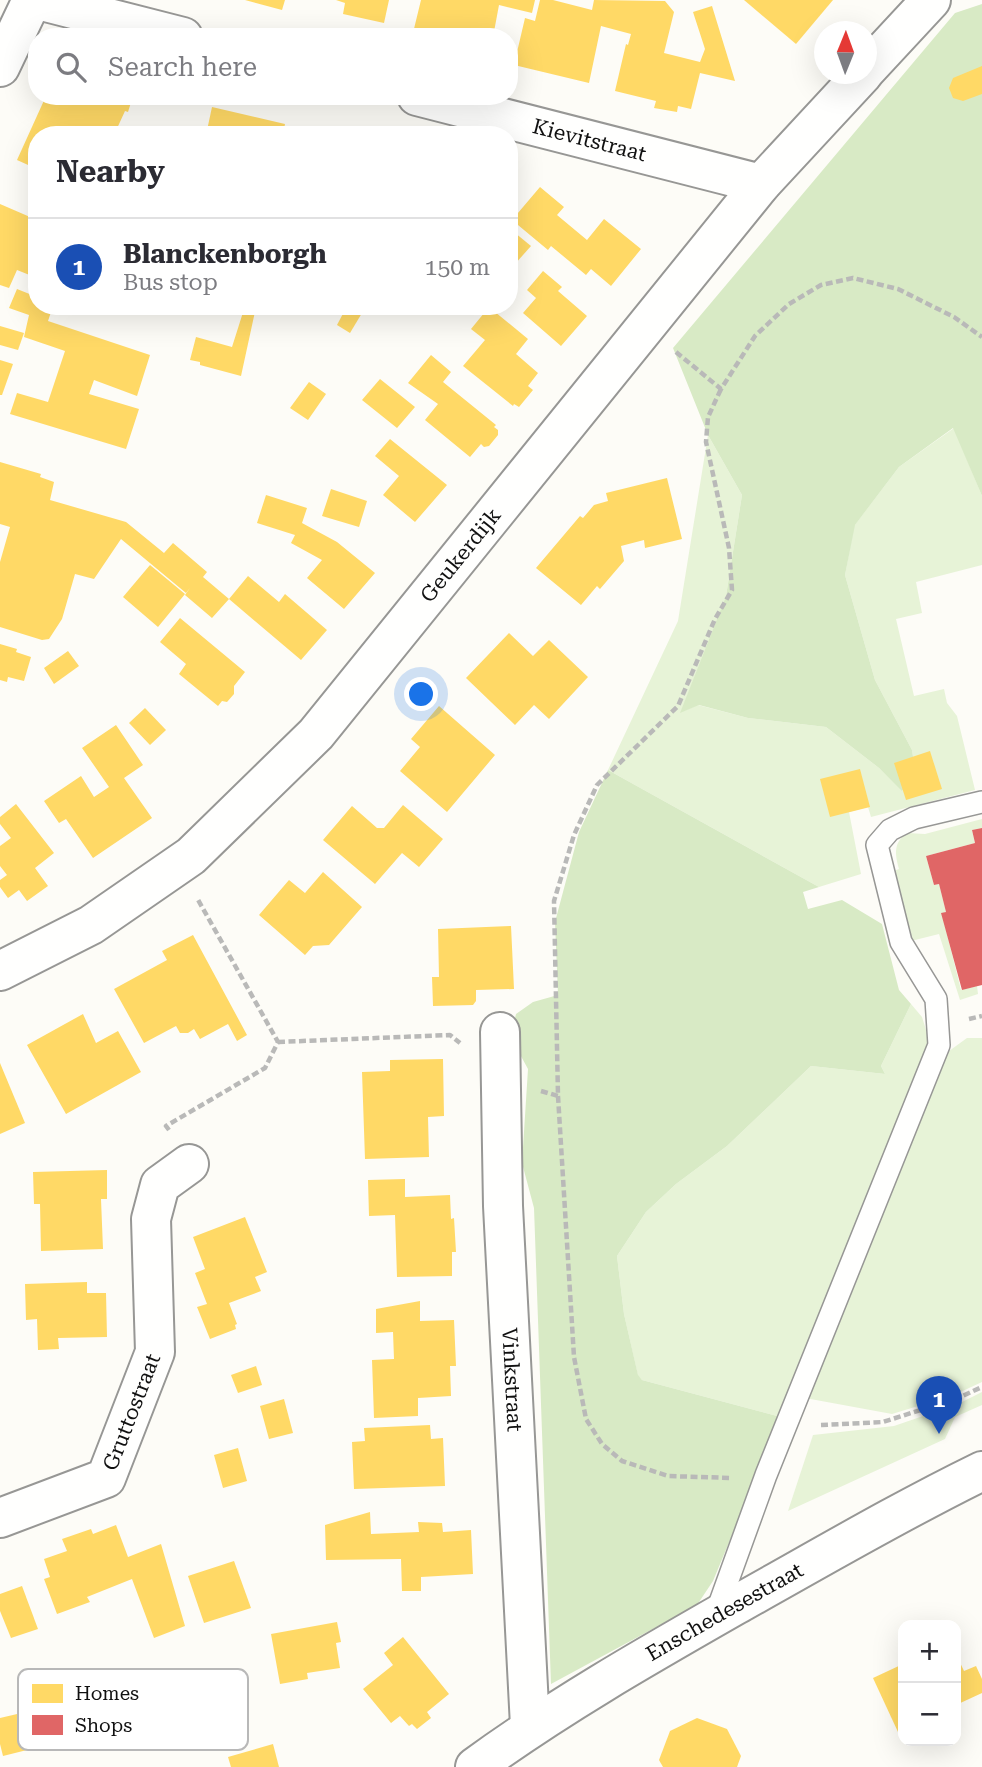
<!DOCTYPE html>
<html lang="en">
<head>
<meta charset="utf-8">
<style>
  :root { --surface:#fff; --page:#f2f2f3; --text:#2b2b33; --muted:#7c7c81; --line:#e1e1e2; --accent:#646362 }
  body { margin:0; font-family:"Roboto Serif",serif; background:var(--page); color:var(--text) }
  .controls { position:absolute; right:21px; bottom:21px; display:grid; overflow:hidden; border-radius:14px; box-shadow:0 7px 28px #0002 }
  .controls button { width:63px; height:63px; display:grid; place-items:center; padding:0; border:0; border-bottom:2px solid var(--line); background:var(--surface); color:var(--text); font:35px sans-serif }
  .compass { position:absolute; left:814px; top:21px; width:63px; height:63px; border-radius:50%; background:var(--surface); box-shadow:0 7px 28px #0002; rotate:1deg }
  .you { position:absolute; left:422px; top:695px; width:24px; height:24px; margin:-18px; border:5px solid #fff; border-radius:50%; background:#1a73e8; box-shadow:0 0 0 10px #1a73e833 }
  .badge { display:grid; place-items:center; width:46px; height:46px; border-radius:50%; background:var(--accent); color:#fff; font-size:23px; font-weight:700 }
  .pin { position:absolute; translate:-50% -58px; filter:drop-shadow(0 2px 4px #0008) }
  .pin::after { content:''; position:absolute; top:37px; width:24px; height:21px; background:inherit; clip-path:polygon(0 0,100% 0,50% 100%) }
  .list { margin:0; padding:0; list-style:none }
  h2 { display:flex; justify-content:space-between; align-items:center; height:91px; margin:0; padding:0 28px; font-size:30px }
  h2 small { font-size:23px; font-weight:400; color:var(--muted) }
  .list li { display:grid; grid-template-columns:46px 1fr auto; gap:21px; align-items:center; box-sizing:border-box; height:98px; padding:0 28px; border-top:2px solid var(--line) }
  .list b { display:block; font-size:26px; white-space:nowrap }
  .list p { margin:0; font-size:23px; white-space:nowrap; color:var(--muted) }
  .list em { font-size:23px; font-style:normal; color:var(--muted) }
  .icon { flex:none; width:38px; height:38px; fill:none; stroke:currentColor; stroke-width:2; stroke-linecap:round; stroke-linejoin:round }
  .map { position:relative; flex:none; width:982px; height:1767px; overflow:hidden }
  .search { position:absolute; background:var(--surface); box-shadow:0 7px 28px #0002; left:28px; top:28px; width:490px; height:77px; display:flex; align-items:center; gap:18px; box-sizing:border-box; padding:0 24px; border-radius:28px; color:var(--muted); font-size:26px }
  .panel { position:absolute; background:var(--surface); box-shadow:0 7px 28px #0002; left:28px; top:126px; width:490px; height:189px; border-radius:28px }
  .map>svg:first-child { display:block }
</style>
</head>
<body>
<div class="map">
<svg width="982" height="1767" viewBox="0 0 982 1767">
  <rect width="100%" height="100%" fill="#fdfcf7"/>
  <g fill="#e7f3d7">
    <path d="M954,428L982,496V565L916,582L922,613L896,619L914,696L944,689L947,703L957,716L975,790L871,817L868,807L849,812L861,874L819,887L608,770L678,621L708,435L742,495L726,596L681,712L698,705L748,718L826,727L879,768L903,791L916,776L912,750L875,680L845,575L854,526L899,467Z"/>
    <path d="M982,819V828L972,830L975,843L926,856L934,885L939,884L946,912L942,914L961,990L977,986L978,994L960,1000L939,934L911,941L891,872L899,869C895,854 893,843 907,833L925,834Z"/>
    <path d="M911,1004L922,1017L931,1046L781,1417L642,1380L638,1376L624,1314L617,1256L646,1212L676,1184L727,1146L811,1066L885,1074L881,1066Z"/>
    <path d="M967,1038H982V1382L954,1395L892,1414L805,1398L945,1054Z"/>
    <path d="M982,1392V1405L955,1417L945,1439L788,1511L813,1435L894,1426L958,1404Z"/>
  </g>
  <g fill="#d8eac5">
    <path d="M982,4V496L953,428L899,467L855,525L845,575L875,680L912,750L916,776L902,791L879,768L826,727L748,718L699,705L680,713L726,596L742,495L708,435L673,348L955,13Z"/>
    <path d="M608,770L819,887L803,892L808,909L842,900L882,924L899,990L911,1004L881,1066L885,1074L811,1066L727,1146L676,1184L646,1212L617,1256L624,1314L638,1375L642,1380L781,1417L713,1581L697,1605L551,1684L534,1208L522,1163L528,1069L516,1047L509,1043L516,1014L533,1002L558,995L555,922L579,832Z"/>
  </g>
  <g fill="#ffd966">
    <path d="M245,0H285L282,10Z"/>
    <path d="M336,0H389L384,23L343,14L345,3Z"/>
    <path d="M421,0H535L532,13L499,5L493,37H412Z"/>
    <path d="M540,0H553L592,10L594,0L665,1L674,12L664,53L700,62L705,49L693,12L712,6L735,81L700,73L691,109L678,106L677,112L654,108L656,101L615,91L626,44L628,45L631,34L601,26L589,83L514,65L525,18L535,21Z"/>
    <path d="M744,0H833L796,44Z"/>
    <path d="M982,66V94L963,101L953,98L949,88L953,78Z"/>
    <path d="M46,96H133L128,112L125,111L114,135L91,127L88,135H37V169L17,160Z"/>
    <path d="M212,107L285,124L283,135H206Z"/>
    <path d="M540,187L564,207L557,215L587,240L604,219L641,249L611,286L591,269L586,275L551,246L548,250L512,220Z"/>
    <path d="M0,204L37,220L30,238L37,241V278L17,270L9,288L0,285Z"/>
    <path d="M509,228L531,246L515,264L509,259Z"/>
    <path d="M543,271L562,287L558,291L587,316L561,346L523,313L536,298L527,290Z"/>
    <path d="M17,289L37,297V306H53L48,321L150,355L137,396L94,380L89,394L139,409L126,449L10,414L17,393L48,402L65,351L24,337L29,315L9,308Z"/>
    <path d="M245,306L256,307L241,376L200,365V362L190,360L196,337L232,347Z"/>
    <path d="M347,306L365,308L350,333L337,325Z"/>
    <path d="M489,307L528,339L516,354L538,373L528,386L533,390L519,407L514,404L513,406L463,366L485,340L471,329Z"/>
    <path d="M0,326L24,333L18,350L0,345Z"/>
    <path d="M431,355L451,372L443,382L496,425L494,427L498,430V435L489,446L484,447L481,444L470,457L425,420L438,404L408,383Z"/>
    <path d="M0,360L13,364L2,395H0Z"/>
    <path d="M380,379L415,407L397,428L362,400Z"/>
    <path d="M309,382L326,394L308,420L290,408Z"/>
    <path d="M390,439L447,485L415,522L383,495L399,476L375,456Z"/>
    <path d="M0,462L41,474L40,477L54,482L50,500L126,522L164,553L173,543L207,572L203,577L229,599L212,618L185,595L190,588L186,593L121,539L94,579L75,574L62,619L49,639L42,640L0,627V562L10,527L0,524Z"/>
    <path d="M667,478L682,539L645,548L644,540L621,546L624,561L600,589L597,586L581,605L536,568L580,516L583,518L594,505L608,501L606,493Z"/>
    <path d="M331,489L367,501L359,527L322,516Z"/>
    <path d="M266,495L307,508L302,523L337,542L375,573L344,609L307,578L322,560L291,543L295,535L257,523Z"/>
    <path d="M150,565L185,594L158,627L123,597Z"/>
    <path d="M248,576L279,602L285,594L327,630L301,660L229,599Z"/>
    <path d="M180,618L245,672L234,686V694L227,702L222,701L218,706L179,674L186,664L160,642Z"/>
    <path d="M509,633L533,656L549,640L588,677L549,719L534,705L515,725L466,678Z"/>
    <path d="M0,644L17,649L16,652L31,657L24,681L8,677L7,682L0,680Z"/>
    <path d="M68,651L79,666L54,684L44,668Z"/>
    <path d="M439,706L495,755L447,812L400,771L420,747L411,739Z"/>
    <path d="M145,708L166,730L150,745L129,723Z"/>
    <path d="M116,725L143,765L124,778L152,818L93,858L66,819L59,823L44,801L81,776L94,797L109,787L82,748Z"/>
    <path d="M930,751L942,789L906,800L894,763Z"/>
    <path d="M860,769L870,807L830,817L820,779Z"/>
    <path d="M16,804L54,853L35,868L48,886L27,901L19,890L8,898L0,887V880L7,875L0,866V846L11,838L0,824V817Z"/>
    <path d="M403,805L443,839L419,867L402,853L375,884L323,840L352,806L377,828H384Z"/>
    <path d="M323,872L362,907L329,945L313,946L305,955L259,915L289,880L305,893Z"/>
    <path d="M511,926L514,989L476,990V1001L473,1005L433,1006L432,977H439L438,929Z"/>
    <path d="M193,935L247,1035L237,1041L228,1024L200,1039L194,1029L188,1033H180L176,1026L144,1043L114,989L167,960L162,951Z"/>
    <path d="M83,1014L96,1043L118,1031L141,1072L66,1114L27,1045Z"/>
    <path d="M443,1059L444,1116L428,1117L429,1157L365,1159L362,1072L390,1071V1060Z"/>
    <path d="M0,1063L25,1123L0,1134Z"/>
    <path d="M107,1170V1199H101L103,1249L41,1251L40,1204H34L33,1172Z"/>
    <path d="M405,1179V1197L450,1195L451,1219L454,1218L456,1252H452V1276L397,1277L395,1215L369,1216L368,1180Z"/>
    <path d="M245,1217L267,1272L255,1277L261,1291L229,1303L237,1324L235,1325L236,1329L210,1339L197,1307L207,1304L195,1273L205,1269L193,1237Z"/>
    <path d="M87,1282V1293H106L107,1337L58,1338L59,1349L38,1350L37,1319L26,1320L25,1284Z"/>
    <path d="M420,1301V1321L454,1320L456,1366H450L451,1396L418,1398V1416L374,1418L372,1360L394,1359L393,1332L376,1333V1309Z"/>
    <path d="M256,1366L262,1385L238,1393L231,1375Z"/>
    <path d="M284,1399L293,1433L269,1439L260,1406Z"/>
    <path d="M430,1425L431,1439L443,1438L445,1486L354,1489L352,1442L365,1441L364,1428Z"/>
    <path d="M238,1448L247,1481L223,1488L214,1455Z"/>
    <path d="M370,1512L371,1534L419,1532L418,1522L442,1523L443,1532L471,1530L473,1574L421,1577V1591H402L401,1559L326,1560L325,1525Z"/>
    <path d="M116,1525L128,1557L161,1544L185,1626L154,1638L132,1579L87,1597L90,1602L57,1614L44,1579L50,1577L44,1559L67,1551L62,1539L91,1529L93,1534Z"/>
    <path d="M234,1561L251,1608L204,1623L188,1576Z"/>
    <path d="M22,1586L38,1629L11,1638L0,1611V1594Z"/>
    <path d="M337,1622L341,1642L336,1643L340,1668L307,1673L308,1679L280,1684L271,1634Z"/>
    <path d="M403,1637L449,1694L427,1712L431,1718L417,1729L412,1724L409,1726L400,1716L391,1723L363,1689L393,1665L384,1653Z"/>
    <path d="M956,1654L964,1671L976,1666L982,1679V1693L956,1705Z"/>
    <path d="M903,1664V1730L898,1732L873,1678Z"/>
    <path d="M30,1711L39,1747L3,1756L0,1744V1718Z"/>
    <path d="M697,1718L727,1729L741,1756L737,1767H663L659,1760L670,1731Z"/>
    <path d="M273,1744L279,1767H231L228,1757Z"/>
  </g>
  <path fill="#e06666" d="M982,828V985L962,990L941,913L946,912L939,884L934,885L926,856L975,843L972,830Z"/>
  <g fill="none" stroke-linecap="round" stroke-linejoin="round">
    <g stroke="#979795" stroke-width="24">
      <path id="service" d="M715,1616L766,1475L939,1045L936,999L901,942L877,845L890,830L914,818L982,802"/>
    </g>
    <g stroke="#979795" stroke-width="42">
      <g id="minor">
        <path d="M38,0L183,37"/>
        <path d="M0,67L32,0"/>
        <path d="M866,70L931,0"/>
        <path id="s1" d="M417,96L761,184"/>
        <path id="s2" d="M0,971L91,925L191,856L316,734L761,184L863,74"/>
        <path id="s3" d="M500,1032L503,1206L530,1726"/>
        <path id="s4" d="M0,1518L106,1478L155,1352L151,1219L160,1185L189,1164"/>
      </g>
    </g>
    <g stroke="#979795" stroke-width="42">
      <g id="tertiary">
        <path id="s5" d="M475,1767C560,1705 652,1653 743,1601C822,1557 900,1511 982,1471"/>
      </g>
    </g>
    <g stroke="#b9b9b8" stroke-width="4.5" stroke-dasharray="7 3.5" stroke-linecap="butt">
      <path d="M676,352L721,389L755,336L789,304L821,285L853,278L898,289L954,317L982,337"/>
      <path d="M969,1019L982,1016"/>
      <path d="M278,1042L450,1035L460,1043"/>
      <path d="M541,1091L558,1096L554,901L574,835L597,785L678,706L715,619L732,590L729,548L706,442L708,417L721,389"/>
      <path d="M558,1096L574,1357L586,1419L602,1444L622,1461L668,1476L732,1478"/>
      <path d="M169,1130L166,1126L265,1068L278,1042L197,898"/>
      <path d="M821,1425L883,1422L958,1398L982,1387"/>
    </g>
    <use href="#service" stroke="#fffffe" stroke-width="21"/>
    <use href="#minor" stroke="#fffffe" stroke-width="38"/>
    <use href="#tertiary" stroke="#fffffe" stroke-width="38"/>
  </g>
  <g text-anchor="middle" dominant-baseline="central" stroke-width="7" stroke-linejoin="round" paint-order="stroke">
    <g font-size="21" fill="#111" stroke="#fff">
      <text stroke="none"><textPath href="#s1" startOffset="178">Kievitstraat</textPath></text>
      <text stroke="none"><textPath href="#s2" startOffset="628">Geukerdijk</textPath></text>
      <text stroke="none"><textPath href="#s3" startOffset="348">Vinkstraat</textPath></text>
      <text stroke="none"><textPath href="#s4" startOffset="184">Gruttostraat</textPath></text>
      <text stroke="none"><textPath href="#s5" startOffset="294">Enschedesestraat</textPath></text>
    </g>
  </g>
  <rect x="18" y="1669" width="230" height="81" rx="10" fill="#fff" stroke="#b8b8b8" stroke-width="2"/>
  <rect x="32" y="1684" width="31" height="19" fill="#ffd966"/>
  <rect x="32" y="1715" width="31" height="20" fill="#e06666"/>
  <g font-size="19" fill="#111">
    <text x="75" y="1700">Homes</text>
    <text x="75" y="1732">Shops</text>
  </g>
</svg>
<div class="controls">
<button>+</button>
<button>−</button>
</div>
<svg class="compass" viewBox="-18 -18 36 36"><path d="M0-13l5 13h-10z" fill="#e53935"/><path d="M0 13l5-13h-10z" fill="#7c7c81"/></svg>
<div class="you"></div>
<div class="pin badge" style="left:939px;top:1434px;background:#1a4fb4">1</div>
<div class="search"><svg class="icon" aria-label="search" viewBox="0 0 24 24"><circle cx="10" cy="10" r="6"/><path d="M15 15l6 6"/></svg>Search here</div>
<section class="panel">
<h2>Nearby<small></small></h2>
<ul class="list">
<li><span class="badge" style="background:#1a4fb4">1</span><div><b>Blanckenborgh</b><p>Bus stop</p></div><em>150 m</em></li>
</ul>
</section>
</div>
</body>
</html>
